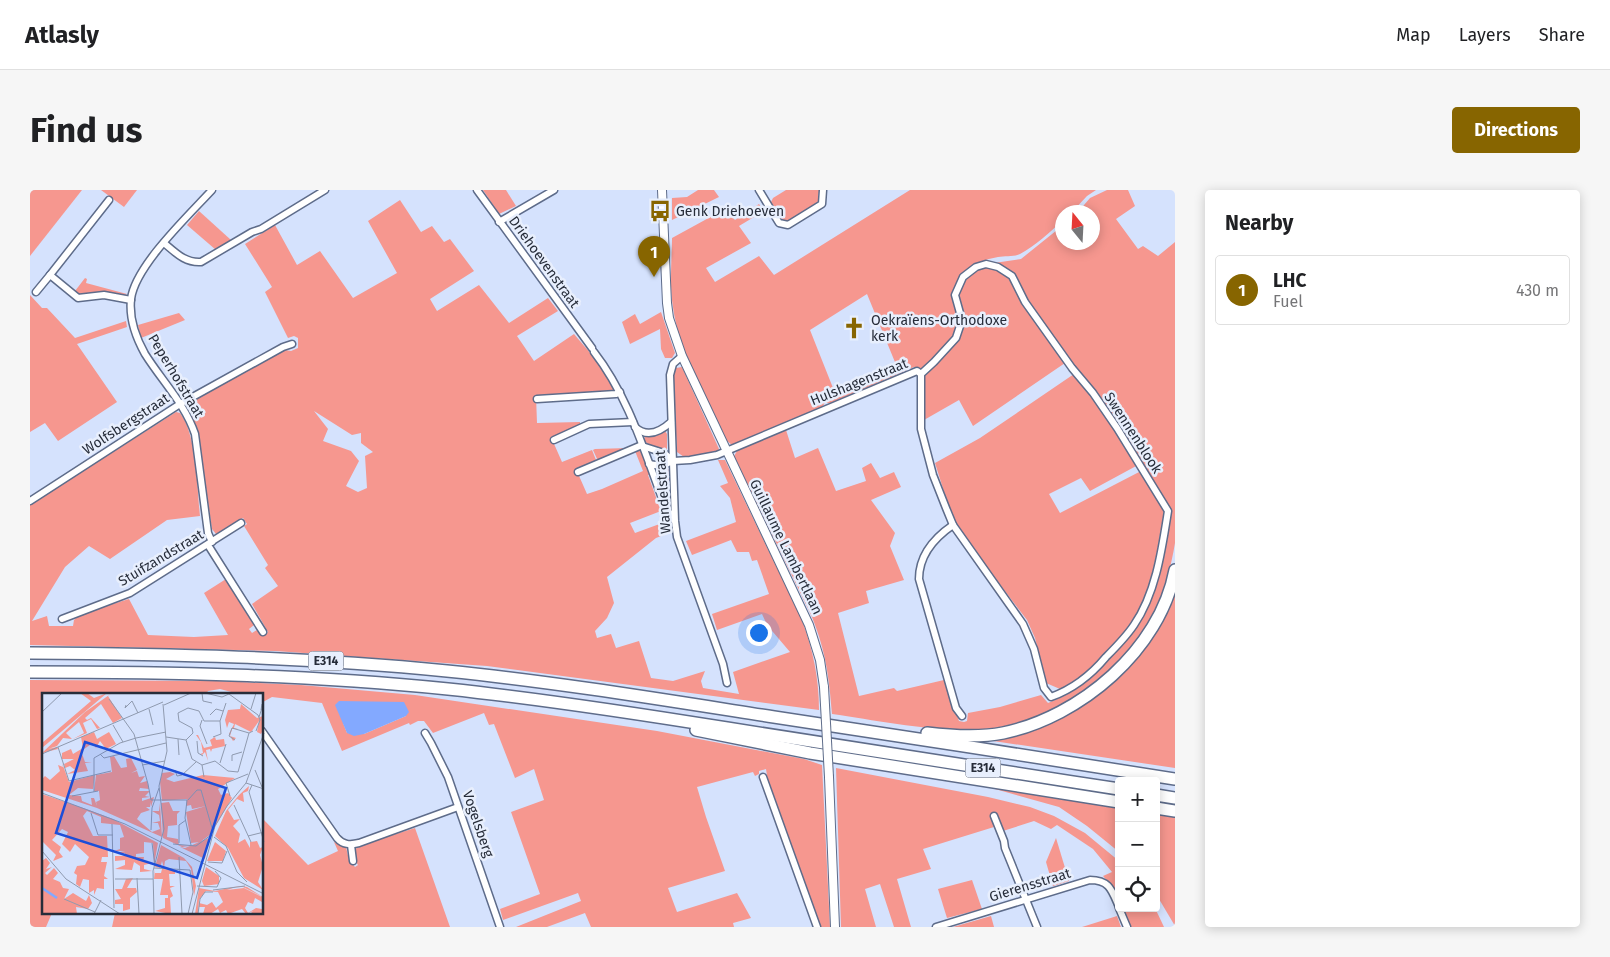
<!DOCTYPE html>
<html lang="en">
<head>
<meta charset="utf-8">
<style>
  :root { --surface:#fff; --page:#f6f6f6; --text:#202124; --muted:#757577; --line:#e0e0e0; --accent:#876500 }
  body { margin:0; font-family:"Fira Sans",sans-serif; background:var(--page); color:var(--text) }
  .controls { position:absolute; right:15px; bottom:15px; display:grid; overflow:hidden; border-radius:5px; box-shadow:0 2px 12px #0003 }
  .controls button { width:45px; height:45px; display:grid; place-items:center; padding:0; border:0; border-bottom:1px solid var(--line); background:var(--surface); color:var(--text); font:25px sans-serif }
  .compass { position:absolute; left:1025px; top:15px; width:45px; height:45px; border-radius:50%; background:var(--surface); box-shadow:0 2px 12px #0003; rotate:342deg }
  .you { position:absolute; left:728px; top:442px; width:18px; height:18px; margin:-12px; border:4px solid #fff; border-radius:50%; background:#1a73e8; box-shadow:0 0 0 8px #1a73e833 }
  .badge { display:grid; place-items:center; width:32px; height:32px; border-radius:50%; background:var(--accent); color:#fff; font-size:16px; font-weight:700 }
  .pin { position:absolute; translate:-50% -41px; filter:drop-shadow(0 1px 2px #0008) }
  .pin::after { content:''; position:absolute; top:26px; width:18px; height:15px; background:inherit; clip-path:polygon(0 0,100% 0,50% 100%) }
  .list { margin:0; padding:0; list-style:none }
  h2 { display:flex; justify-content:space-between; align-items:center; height:65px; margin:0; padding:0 20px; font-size:21px }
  h2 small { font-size:16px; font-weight:400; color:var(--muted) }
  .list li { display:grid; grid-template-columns:32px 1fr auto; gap:15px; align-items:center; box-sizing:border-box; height:70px; margin:0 10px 10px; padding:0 10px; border:1px solid var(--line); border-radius:5px }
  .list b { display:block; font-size:19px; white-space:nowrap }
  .list p { margin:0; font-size:16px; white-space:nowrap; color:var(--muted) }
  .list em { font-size:16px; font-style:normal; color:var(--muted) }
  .icon { flex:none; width:28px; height:28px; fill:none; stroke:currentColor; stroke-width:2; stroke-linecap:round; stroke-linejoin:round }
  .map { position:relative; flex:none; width:1145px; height:737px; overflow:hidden; border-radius:5px }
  header { display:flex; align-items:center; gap:30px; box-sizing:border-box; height:70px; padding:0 25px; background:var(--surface); border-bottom:1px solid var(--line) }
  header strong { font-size:24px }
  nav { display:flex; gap:28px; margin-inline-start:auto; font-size:18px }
  .intro { display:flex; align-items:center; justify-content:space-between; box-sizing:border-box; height:120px; padding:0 30px }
  h1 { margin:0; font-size:35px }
  .button { padding:12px 22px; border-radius:5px; background:var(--accent); color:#fff; font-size:18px; font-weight:700 }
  main { display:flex; gap:30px; padding:0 30px }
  aside { flex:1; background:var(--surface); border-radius:5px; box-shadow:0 2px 12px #0003 }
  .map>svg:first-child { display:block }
</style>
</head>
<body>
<header>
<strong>Atlasly</strong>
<nav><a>Map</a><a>Layers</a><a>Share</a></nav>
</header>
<div class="intro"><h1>Find us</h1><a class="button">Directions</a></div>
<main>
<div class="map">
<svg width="1145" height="737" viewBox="0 0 1145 737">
  <rect width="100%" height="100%" fill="#d5e2fd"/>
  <g fill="#f6978f" fill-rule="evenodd">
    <path d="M0,0H52L0,66Z"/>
    <path d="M71,0H107L94,17Z"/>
    <path d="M453,0H476L486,16L469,24Z"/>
    <path d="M668,0H684L689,7L642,30V8L657,7Z"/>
    <path d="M756,0H789L788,11L785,15L760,31H754L749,28L740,14L743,8Z"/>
    <path d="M880,0H1066L1057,6L1042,22H1032V31C1020,42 1005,56 990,64C984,67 975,66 968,67C956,69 942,74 934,83C913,105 932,111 929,132C926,151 905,167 892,180L884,177L801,213H795L792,217L702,255L697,251C678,208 649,164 643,117C639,94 642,70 642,48L695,19L705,30L729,14L734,21L709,36L721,53L676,78L685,92L729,66L744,85ZM837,104L867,177L805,203L780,140Z"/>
    <path d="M1077,0H1098L1105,16L1086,29L1108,59L1113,56L1128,66L1145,52V353C1141,377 1135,400 1124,422C1095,482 1031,528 964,538C916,545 851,531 802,524C799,487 796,462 782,427L704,266L707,261L756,240L765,268L788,258L806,301L836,291L832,278L841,273L850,288L864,282L871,297L841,310L865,343L860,356L874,390L836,401L839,413L808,423L829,506L864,498L867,501L914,490L929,531L934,532L937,531L938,523L970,517L1011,505L1018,513L1032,507L1052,494L1103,440L1131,371L1137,352L1141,322L1134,321C1129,349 1125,382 1114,408C1105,432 1088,451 1069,469C1058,481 1045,493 1030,499L1016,493L1005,448L997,430L961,383L922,327L905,273L950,248L1044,184L1035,173L943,236L929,210L894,230L895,182L928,149L934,130L928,101L938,85L948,78L964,73L991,69L1032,36V52H1062V22H1048L1060,8ZM1108,275L1111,281L1030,323L1019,304L1051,288L1060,301Z"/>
    <path d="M370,10L391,42L402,36L414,52L420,49L444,81L400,109L407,121L449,95L479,133L518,108L528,121L487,146L504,171L544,144C553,155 585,189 583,201L528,204V206L526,204L517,205V206L514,205L506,206L507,233L550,232V234L531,243L530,245L529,244L521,247L532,272L562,260L566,270L557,274V276L555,277L554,275L546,279L557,304L572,299L613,281L605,261L608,260L612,262L621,284L618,285L631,321L600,333L605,343L635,332L639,343L626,348L577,387L584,413L577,428L565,441L567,448L581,444L586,458L609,451L621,488L643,491L675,481L671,491L673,498L709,504L703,482L760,462L737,435L732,424L687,440L682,424L739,404L727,370L722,371L719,362H707L701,350L662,365L656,351L706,332L700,308L690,296L698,293L688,270H695L772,430C783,460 789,488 789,520L457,476L245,461L0,455V315L146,222L150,223C167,245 167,298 170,326L137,330L80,369L59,356L35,377L2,431L17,426L19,436H43L44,430L50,424L99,409L118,445L164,447L198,445L174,403L196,389L223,431L224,435L219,439L222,443L227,440L231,441L234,445L238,442L222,414L248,396L235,378L238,375L214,336L217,334L213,328L194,341L186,344L182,339L167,238L157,216L160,212L255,160L261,161L268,158V148L264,146L258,148L235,102L242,97L215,54L245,35L267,75L290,61L323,108L367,83L338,31ZM284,221L322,245L331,243V253L343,262L335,266L337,298L328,302L316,296L329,271L321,261L293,251L298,239Z"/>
    <path d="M169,21L201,50L186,60L157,35Z"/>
    <path d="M55,88L57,89L56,93L97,104L95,105L77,102L48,104L45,101Z"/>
    <path d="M0,105L12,118H17L45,148L96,131L97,137L47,154L87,212L28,251L15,233L0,242Z"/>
    <path d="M631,122L645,163L642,168H635L631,159L630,139L600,154L592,132L605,124L610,134Z"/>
    <path d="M149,123L155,130L111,148L108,135Z"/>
    <path d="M652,177L689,259L686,262L654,267L647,262L643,182L646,178Z"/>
    <path d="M635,241L637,244V261L623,257L614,251L615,245Z"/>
    <path d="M598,258L568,271L563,260L565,259Z"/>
    <path d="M638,276L640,320H639L623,277Z"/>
    <path d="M1145,394V578L950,549L1019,532L1058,513L1089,488L1114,458Z"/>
    <path d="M0,490L187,491L271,495L385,505L627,541L774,569L792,575L800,737H790L738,592L736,579L729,581V584L725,586L723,582L667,597L676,627L695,681L638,698L647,722L707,703L721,728L703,733L704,737H561L555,723L517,737H486L551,711L548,703L473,730L470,719L510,704L481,622L514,610L504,579L485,588L464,534L459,535L454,523L403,543L394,531H388L380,535L379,533L312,561L292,513L242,507L233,512L232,504H209L190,499L178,501L176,504H14V723H22L16,737H0ZM376,526L334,544L317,543L313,533Z"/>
    <path d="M806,578L958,607L1000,617L1024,626L1055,643L1089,671V710L1084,699L1073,686L1082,682L1063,659L1027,635L1021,639L1004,631L973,641L965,625L961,627L964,637L893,659L901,679L867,689L881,737H864L850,694L835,699L846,737H811Z"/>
    <path d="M965,598L1089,617V662L1057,636L1029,617L965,599Z"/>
    <path d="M1126,622L1145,625V736L1126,704Z"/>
    <path d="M233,629L278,675L308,661L304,652L316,657L319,670L325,677L328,675L326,672L325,659L337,653L385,638L420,737H82L85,723H232Z"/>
    <path d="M1026,648L1039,691L1023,696L1016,672Z"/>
    <path d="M942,690L952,719L917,728L908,699Z"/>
    <path d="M1092,718H1125L1134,737H1100Z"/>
    <path d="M961,726L964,737H923Z"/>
    <path d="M1087,726L1091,737H1052Z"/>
  </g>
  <path fill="#83a9ff" d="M309,511L374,512L379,522L376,526L334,544L324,546L317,543L305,515Z"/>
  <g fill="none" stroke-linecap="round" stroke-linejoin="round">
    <g stroke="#5e6c8a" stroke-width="9">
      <g id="minor">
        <path d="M447,0L562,158"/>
        <path d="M729,0L749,33L758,35L792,14L793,0"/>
        <path d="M469,32L524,0"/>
        <path d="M134,53C146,63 155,73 171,72L222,42L231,39L295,0"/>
        <path d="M20,85L79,10"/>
        <path d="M6,102L20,85L48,108L74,105L101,110"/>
        <path d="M564,162C599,207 615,264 635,316L644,330"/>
        <path d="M652,166L643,174L640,185L645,331L647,347L693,474L697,493"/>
        <path d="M507,209L586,204L590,202"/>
        <path d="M605,237C617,248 630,242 641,232"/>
        <path d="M524,250L559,234L603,232"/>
        <path d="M612,256L634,263L643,271"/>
        <path d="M619,274L631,276L643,271L660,270L687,265L887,181L891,184V239L903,285L916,318L923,335L993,434L1004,459L1014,498L1021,507C1043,499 1061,485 1076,467C1086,457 1096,447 1104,435C1126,403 1132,359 1138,321L1087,238L1063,203L1042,178L995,112L982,86L968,77L956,74L946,77L933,87L925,105L930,123L931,133L926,148L904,172L891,184"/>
        <path d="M548,282L612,255"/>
        <path d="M0,311L150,214L253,157L262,154"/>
        <path d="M923,335C904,348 889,365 889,389L926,518L932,526"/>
        <path d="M182,352L178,343L165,244C155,214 132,191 115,164C106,148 99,128 101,109C105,76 159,25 182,0"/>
        <path d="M178,355L233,442"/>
        <path d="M32,429L100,403L211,333"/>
        <path d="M232,541L307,648C313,655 320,655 329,653L428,617"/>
        <path d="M395,543L401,553L418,587L470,737"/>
        <path d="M733,587L787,737"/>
        <path d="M964,626L974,651L975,658L1007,737"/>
        <path d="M321,655L323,671"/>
        <path d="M1089,718L1097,737"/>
        <path d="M906,737L1060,690C1080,690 1082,701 1089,717"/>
      </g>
    </g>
    <g stroke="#5e6c8a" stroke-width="10">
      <g id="tertiary">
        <path d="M632,0L637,113L639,128L652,166L779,435L790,470L794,497"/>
        <path d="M799,587L805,737"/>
      </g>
    </g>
    <g stroke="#5e6c8a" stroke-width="14">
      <g id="motorway">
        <path d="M0,463C139,464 278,467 417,481C526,492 635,510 744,527C878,547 1011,568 1145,589"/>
        <path d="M0,482C140,482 279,485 418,499C512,509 604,523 697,538C827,558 958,579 1089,599"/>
        <path d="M666,540L780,563L1089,612"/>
        <path d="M897,543C922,546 948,548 973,543C1050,527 1130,460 1145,380"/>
        <path d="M1126,605L1145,608"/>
        <path d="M1126,618L1145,621"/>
      </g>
    </g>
    <use href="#minor" stroke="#fff" stroke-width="6"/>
    <use href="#tertiary" stroke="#fff" stroke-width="8"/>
    <use href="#motorway" stroke="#fff" stroke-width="11"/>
    <g stroke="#5e6c8a" stroke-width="10" stroke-linecap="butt">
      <path id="tertiary-bridge" d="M794,497L799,587"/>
    </g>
    <use href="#tertiary-bridge" stroke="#fff" stroke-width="8"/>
  </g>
  <defs>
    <g id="bus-bare" transform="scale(1.725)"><path d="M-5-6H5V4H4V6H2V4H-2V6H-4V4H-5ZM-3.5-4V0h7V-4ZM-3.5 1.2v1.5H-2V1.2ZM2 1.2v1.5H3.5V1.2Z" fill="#876500" stroke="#e8effd" stroke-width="2.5" paint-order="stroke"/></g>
    <g id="church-bare" transform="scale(1.725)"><path d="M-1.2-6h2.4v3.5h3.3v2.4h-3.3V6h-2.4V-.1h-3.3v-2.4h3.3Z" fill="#876500" stroke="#e8effd" stroke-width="2.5" paint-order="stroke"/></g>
  </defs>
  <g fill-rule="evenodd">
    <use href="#bus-bare" x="630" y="21"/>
    <use href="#church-bare" x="824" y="138"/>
  </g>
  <g text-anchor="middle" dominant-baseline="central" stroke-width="5" stroke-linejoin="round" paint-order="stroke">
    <g fill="#e8effd" stroke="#616774" stroke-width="1">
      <rect x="278.5" y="461.5" width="35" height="19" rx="4"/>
      <rect x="935.5" y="568.5" width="35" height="19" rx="4"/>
    </g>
    <g font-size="12" font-weight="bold" fill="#272d3a">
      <text x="296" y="471">E314</text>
      <text x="953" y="578">E314</text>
    </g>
    <g font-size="14" fill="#272d3a" stroke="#e8effd" text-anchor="start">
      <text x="646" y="21">Genk Driehoeven</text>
      <text x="841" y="130">Oekraïens-Orthodoxe<tspan x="841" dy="16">kerk</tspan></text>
    </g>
    <g font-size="14" fill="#272d3a" stroke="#e8effd">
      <text transform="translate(514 72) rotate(54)">Driehoevenstraat</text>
      <text transform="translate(146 186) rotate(59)">Peperhofstraat</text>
      <text transform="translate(829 192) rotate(-22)">Hulshagenstraat</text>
      <text transform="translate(96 234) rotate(-33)">Wolfsbergstraat</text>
      <text transform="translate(1103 243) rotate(57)">Swennenblook</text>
      <text transform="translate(633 302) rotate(-94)">Wandelstraat</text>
      <text transform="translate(756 357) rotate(64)">Guillaume Lambertlaan</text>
      <text transform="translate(131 368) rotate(-31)">Stuifzandstraat</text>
      <text transform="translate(448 634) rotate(71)">Vogelsberg</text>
      <text transform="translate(1000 695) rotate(-17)">Gierensstraat</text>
    </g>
  </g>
  <g transform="translate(12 503)">
    <rect width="221" height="221" fill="#d5e2fd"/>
    <path d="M38,0H45L52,5L65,0L0,55V50L49,8ZM70,0L66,3L80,25L71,30L59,11L43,25L45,27L49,25L58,35L55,36L49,26L41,30L45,40L31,46L42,40L37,29L24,40L30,46L21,45L15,53L6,56L15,54L16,56L0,60L43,19ZM199,11L215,25L221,23V37L219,41L215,39L217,28L209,39L193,31L192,35L196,36H190L188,43L194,45L191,48L187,41L192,31L187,29L185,35L183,27L186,17L198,16ZM52,39L55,46L67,39L74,51L64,56L58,48L54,55L51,50L39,58L43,69H50L43,70L46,78L25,81L33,77L28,73L23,75L22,71L32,66H20V60L29,56L31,61L41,55L39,44ZM154,42H156L162,55L170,53L168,47L173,44L174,47L182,46L183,53L170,56L169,59L168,56L164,57L166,68L163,59L160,62L158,61L161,60L159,49ZM72,63L79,75L85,74L84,66L89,65L95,77L89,80L95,78L97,84L103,83L98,90L105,88L107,96L98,95L97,98H108L103,103L108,104L100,105V108L112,104L109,114L108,109V114H104L108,117L99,120L95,126L110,139L118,136L116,130H110L118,128L117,122L110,118H117L118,110L120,144L55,115L0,97V86L3,83L8,87L18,78L16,72L21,74L20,70L27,89L53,82L51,96L36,95L27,102L39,103L40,108L50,112L49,105H52L55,113L54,109L58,107L57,98H52L54,82L70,79L68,64ZM128,79L133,81L124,86L132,89L161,82L193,85L176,96L179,102L186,100L190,105L169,141L154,152L140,154L121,145L119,110L127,109L131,118H138L135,121V132L126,133L125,144L136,146L137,152L148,153L158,149L149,150L144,119L164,113L150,116L149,112L144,113L145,106L120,108L118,89L120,80ZM207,93L206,98L201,100L202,109L195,106L186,117L192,127L198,126L191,133L198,141L196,150L203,146L208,155V149L215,148L218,155L221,154L218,162L221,173L216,189L221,197L202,185L186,155L173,143L184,118L197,102ZM0,101L47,117L71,126L116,150L112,172L111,150L102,149V160L94,161V164H102L101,169L110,170L102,172V176L110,178L98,179V173L92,169L90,177L73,176L83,172V167L73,168V163H83V160H73L83,158H72L78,156V145L82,144L78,132L59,130V124L45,118L41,123L51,143H65L66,164H60L59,169H65L62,183L66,186H62V196L55,195L52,202V197L47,200V187L41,186L38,194L34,191L35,182L32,180L35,173L43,172L47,164L33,151L28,159L20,151L26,139L20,136L10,147L19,154L17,159L21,164L11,168L14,162L0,148ZM167,145L163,166L138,154L143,155ZM173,149L184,158L181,168H165ZM119,152L142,165L150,174L154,193L152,203L149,176L144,168L127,166L123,168L122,175L120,168L118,175L113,174ZM4,165L8,170L4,176L10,174L3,180L5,182L12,175L16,180L11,186L18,189L21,195L27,196L22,206L31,200L44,208L47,202L50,210L46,216L34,214L35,221H0V168ZM164,174L177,183V191L162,193L160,188ZM113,176V180H119L120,176L133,177V181H127L128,193H133L128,195L131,203L128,205L129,221L113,218L123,215V205H126V202H118L121,186H112ZM91,185L85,195H94L95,199L88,205V216L81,218V211H73V207L79,206L73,196H80L84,186ZM200,193L205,194L221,204L201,194H194L185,197L202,195L220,204V209L213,205L211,211L206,209L203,215L206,220L214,215L220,216L221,221H208L211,218L204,221L200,216L186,221L184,217L178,220L176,216L168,221H161L163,214H157V210L165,212L170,209L174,215L181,209L176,199L164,198L157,207L156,221H153L157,195L173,198L192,194Z" fill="#f6978f"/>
    <path fill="none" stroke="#83a9ff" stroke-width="2.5" d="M0,195L15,205"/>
    <path fill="none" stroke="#8f9aaf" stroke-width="1" d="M160,0L161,8L170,10M163,0L180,4M180,4L187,1L216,22L218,27L214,38M67,6L92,41L106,91M84,12L83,15L90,8L96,20M122,12L149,0M146,15L157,18L162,28H178M107,16L111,32M209,16L214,0M0,19L20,0M168,22L174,16L181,18M217,24L221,12L220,11L219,17M160,27L158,33L165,51M178,28L184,10M71,32L81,49M222,40L204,90L222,96M124,44L144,47L150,66L160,72L162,84M171,44L179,41L178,28M94,45L124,39M136,46L137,62M144,47L151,40L150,35L137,28L136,20L146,15M193,47L187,43L190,35L207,40M155,48L156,60L161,63M16,54L121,9M16,54L27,88L69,78M0,61L16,54M58,61L62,65L124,50M190,68V62L200,59M178,70L184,51M100,72L123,68M160,72L173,68L186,78L196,79L207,40L211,38M133,77L135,83L140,82L154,69M213,77L220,94M106,91L109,107M210,92L207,99L222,149M52,99V65L78,50L94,45M0,100L83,131L222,201M30,103L56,98M188,103L184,90L206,81M109,107H145L143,125L149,152M146,107L155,97H159L170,135M192,112L209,149M49,120L56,142H71M70,131L72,215M109,137L110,115L117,95M206,143L222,139M172,144L184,153L195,179L205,189M110,150L113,173M137,150V132L144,127M131,151L154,153L169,142M0,158L24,186L78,221M137,164L140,221M166,169L180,170L185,158M112,175L148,177L151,199L146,221M95,185L97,221M73,186H111M155,193L175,194L179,185L173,178M171,197L203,193M22,206L53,219M52,221L59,207M112,221L111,178L122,136L117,93L125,58L121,11M150,221L173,133L185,113L204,90M156,221L158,206L163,199H171"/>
    <path fill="#1d4ed8" fill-opacity="0.15" stroke="#1d4ed8" stroke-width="2.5" d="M43,49L184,95L155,185L14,140Z"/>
    <rect width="221" height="221" fill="none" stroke="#272d3a" stroke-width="2.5"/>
  </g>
</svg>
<div class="controls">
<button>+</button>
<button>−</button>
<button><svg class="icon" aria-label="locate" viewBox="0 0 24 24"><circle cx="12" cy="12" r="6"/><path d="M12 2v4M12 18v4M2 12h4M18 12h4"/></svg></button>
</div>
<svg class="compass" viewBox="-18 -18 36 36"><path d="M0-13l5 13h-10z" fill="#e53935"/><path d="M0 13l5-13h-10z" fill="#757577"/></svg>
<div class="you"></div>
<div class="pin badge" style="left:624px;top:87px">1</div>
</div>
<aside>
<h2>Nearby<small></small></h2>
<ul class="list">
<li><span class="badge">1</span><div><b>LHC</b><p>Fuel</p></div><em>430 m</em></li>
</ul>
</aside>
</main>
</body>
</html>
